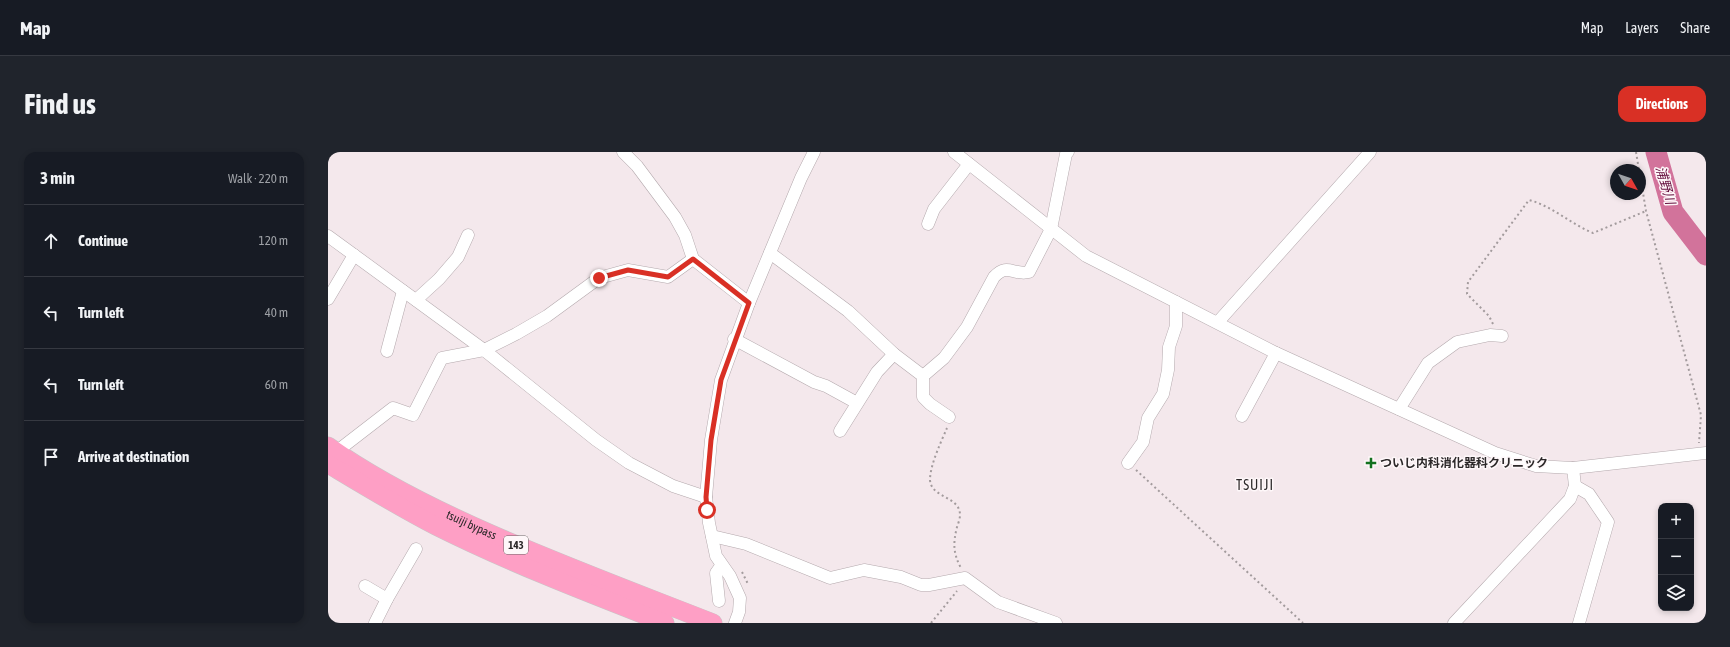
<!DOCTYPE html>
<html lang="en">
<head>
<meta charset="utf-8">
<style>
	body { margin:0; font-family:"Asap Condensed","Noto Sans JP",sans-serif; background:#20242c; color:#f1f3f6 }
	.controls { position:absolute; right:12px; bottom:12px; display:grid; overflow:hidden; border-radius:8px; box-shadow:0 2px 6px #0003 }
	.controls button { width:36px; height:36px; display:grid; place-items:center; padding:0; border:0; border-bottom:1px solid #363941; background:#171b24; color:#f1f3f6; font:20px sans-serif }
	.compass { position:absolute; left:1282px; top:12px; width:36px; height:36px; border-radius:50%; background:#171b24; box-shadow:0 2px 6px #0003; rotate:130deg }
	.stop { position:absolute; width:12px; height:12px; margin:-9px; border:3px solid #d93025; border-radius:50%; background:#fff }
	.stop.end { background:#d93025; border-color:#fff; box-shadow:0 1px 4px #0008 }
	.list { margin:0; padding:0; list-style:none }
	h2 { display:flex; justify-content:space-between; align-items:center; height:52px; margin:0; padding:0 16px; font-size:17px }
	h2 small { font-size:13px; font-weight:400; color:#9ea1a6 }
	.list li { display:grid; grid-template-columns:26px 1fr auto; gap:12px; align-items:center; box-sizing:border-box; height:72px; padding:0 16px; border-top:1px solid #363941 }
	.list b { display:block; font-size:15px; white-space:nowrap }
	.list em { font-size:13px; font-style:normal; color:#9ea1a6 }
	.icon { flex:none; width:22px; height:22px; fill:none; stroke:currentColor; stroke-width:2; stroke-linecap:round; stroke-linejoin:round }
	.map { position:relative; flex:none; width:1378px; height:471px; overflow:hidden; border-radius:12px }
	header { display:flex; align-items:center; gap:24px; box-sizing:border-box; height:56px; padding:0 20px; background:#171b24; border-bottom:1px solid #363941 }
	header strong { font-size:19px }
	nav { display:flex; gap:22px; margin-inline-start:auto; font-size:14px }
	.intro { display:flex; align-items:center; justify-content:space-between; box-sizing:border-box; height:96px; padding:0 24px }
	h1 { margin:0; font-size:28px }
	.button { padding:10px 18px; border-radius:12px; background:#d93025; color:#fff; font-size:14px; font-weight:700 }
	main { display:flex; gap:24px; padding:0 24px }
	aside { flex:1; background:#171b24; border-radius:12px; box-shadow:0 2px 6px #0003 }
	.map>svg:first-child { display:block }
</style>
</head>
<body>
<header>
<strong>Map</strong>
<nav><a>Map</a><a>Layers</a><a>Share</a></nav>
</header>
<div class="intro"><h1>Find us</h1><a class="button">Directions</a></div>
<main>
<aside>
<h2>3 min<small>Walk · 220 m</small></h2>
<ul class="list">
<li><svg class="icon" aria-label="ahead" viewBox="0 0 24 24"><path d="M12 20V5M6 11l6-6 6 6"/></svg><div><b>Continue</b></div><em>120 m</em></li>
<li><svg class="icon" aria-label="left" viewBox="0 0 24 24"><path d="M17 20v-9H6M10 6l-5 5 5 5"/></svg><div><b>Turn left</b></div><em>40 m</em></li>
<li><svg class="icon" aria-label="left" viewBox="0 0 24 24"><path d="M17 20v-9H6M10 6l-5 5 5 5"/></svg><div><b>Turn left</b></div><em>60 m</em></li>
<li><svg class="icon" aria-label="arrive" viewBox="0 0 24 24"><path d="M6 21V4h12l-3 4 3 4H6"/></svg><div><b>Arrive at destination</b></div></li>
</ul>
</aside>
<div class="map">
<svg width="1378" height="471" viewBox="0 0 1378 471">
	<rect width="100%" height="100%" fill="#f4e8ec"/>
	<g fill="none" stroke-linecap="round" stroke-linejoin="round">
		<polyline stroke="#d2739b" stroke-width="21" points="1328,0 1345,60 1378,103"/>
		<defs>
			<g id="minor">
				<polyline points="295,0 309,14 347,65 357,83 365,107 421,151"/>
				<polyline points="626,0 758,104 948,201 1167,301 1208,314 1245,316 1378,301"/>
				<polyline points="600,72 606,57 641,12"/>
				<polyline points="0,84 156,198 268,288 301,311 345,334 378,345"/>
				<polyline points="442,101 520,159 566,202 595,224 595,245 602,252 621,265"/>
				<polyline points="0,147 26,103"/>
				<polyline points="88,148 111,127 130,105 140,83"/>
				<polyline points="890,170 1042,0"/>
				<polyline points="406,187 486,230 498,234 529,251"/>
				<polyline points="59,199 75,139"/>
				<path d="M595 224 616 206 639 175 666 125C680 110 685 124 701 120L723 77 738 2 740 0"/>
				<polyline points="1071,257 1100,211 1129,190 1162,183 1174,184"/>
				<polyline points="914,264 948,201"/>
				<polyline points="512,279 549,220 566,202"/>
				<polyline points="8,300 65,256 85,263 114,206 156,198 188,182 219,164 271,126 300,118 340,125 365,107"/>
				<polyline points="800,311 815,290 820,266 835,242 840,218 841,195 848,174 848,150"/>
				<polyline points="1247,334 1261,342 1280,370 1251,471"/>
				<polyline points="384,384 418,392 502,426 536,418 573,425 593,433 601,433 637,426 670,450 728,471"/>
				<polyline points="37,434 59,447"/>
				<polyline points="391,449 388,421 393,414"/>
				<polyline points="47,471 59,447 88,397"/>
				<polyline points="407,471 411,460 412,446 402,424 388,404 381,371 378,345 383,288 393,228 421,151 473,26 486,0"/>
				<polyline points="1126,471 1242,347 1247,334 1245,316"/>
			</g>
			<g id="highway">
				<path id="s1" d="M0 294C51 330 106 357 163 382 236 414 311 442 385 471"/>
				<path d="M0 312C35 333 71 355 108 374 182 411 260 441 337 471"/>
			</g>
		</defs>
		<use href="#minor" stroke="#b4a9ad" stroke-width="13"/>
		<use href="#highway" stroke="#c8c7c7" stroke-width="19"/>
		<g stroke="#a39b9d" stroke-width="2" stroke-dasharray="2 3" stroke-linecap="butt">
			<polyline points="1308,0 1311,18"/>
			<polyline points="1312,23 1318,59 1373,263 1371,291"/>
			<path d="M1165 172 1161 164 1139 142 1140 130 1201 48C1224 54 1243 72 1265 81L1318 59"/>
			<path d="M619 276C613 290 602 313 602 328 603 346 632 344 632 363 632 367 630 372 629 375 625 391 625 401 633 416"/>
			<polyline points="808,318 975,471"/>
			<polyline points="414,420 420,432"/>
			<polyline points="603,471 629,439"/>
		</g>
		<use href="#minor" stroke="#fff" stroke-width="12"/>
		<use href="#highway" stroke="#fe9fc5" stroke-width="18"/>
	</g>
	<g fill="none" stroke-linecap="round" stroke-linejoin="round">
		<polyline stroke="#d93025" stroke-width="5" points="271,126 300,118 340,125 365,107 421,151 393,228 383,288 378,345 379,358"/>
	</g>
	<path fill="#13711f" stroke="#fef7f9" stroke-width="1.5" d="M1041 305h4v4h4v4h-4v4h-4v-4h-4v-4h4z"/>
	<g text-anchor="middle" stroke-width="3" stroke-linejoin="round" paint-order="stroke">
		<rect fill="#fef7f9" stroke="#6b6667" stroke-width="1" x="176" y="384" width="24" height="18" rx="3"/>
		<g font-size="11" font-weight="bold" fill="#2c2829">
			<text x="188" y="397">143</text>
		</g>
		<g font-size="12" font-weight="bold" fill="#2c2829" stroke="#fef7f9" text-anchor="start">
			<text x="1052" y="315">ついじ内科消化器科クリニック</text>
		</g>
		<g font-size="12" fill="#2c2829" stroke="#fef7f9">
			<text dy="4" stroke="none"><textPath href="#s1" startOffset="164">tsuiji bypass</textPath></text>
		</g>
		<g font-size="13" font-style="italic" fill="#620b3a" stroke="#fef7f9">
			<text transform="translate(1338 33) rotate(74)" y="5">浦野川</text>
		</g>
		<g font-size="14" letter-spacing="1" fill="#2c2829" stroke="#fef7f9">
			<text x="927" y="338">TSUIJI</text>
		</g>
	</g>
</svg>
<div class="controls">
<button>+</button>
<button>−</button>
<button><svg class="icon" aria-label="layers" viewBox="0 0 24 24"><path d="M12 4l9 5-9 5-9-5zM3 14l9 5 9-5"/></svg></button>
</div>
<svg class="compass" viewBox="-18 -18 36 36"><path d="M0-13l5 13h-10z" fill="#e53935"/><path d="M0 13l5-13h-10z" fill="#9ea1a6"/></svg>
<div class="stop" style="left:379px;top:358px"></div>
<div class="stop end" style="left:271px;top:126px"></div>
</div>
</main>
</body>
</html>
